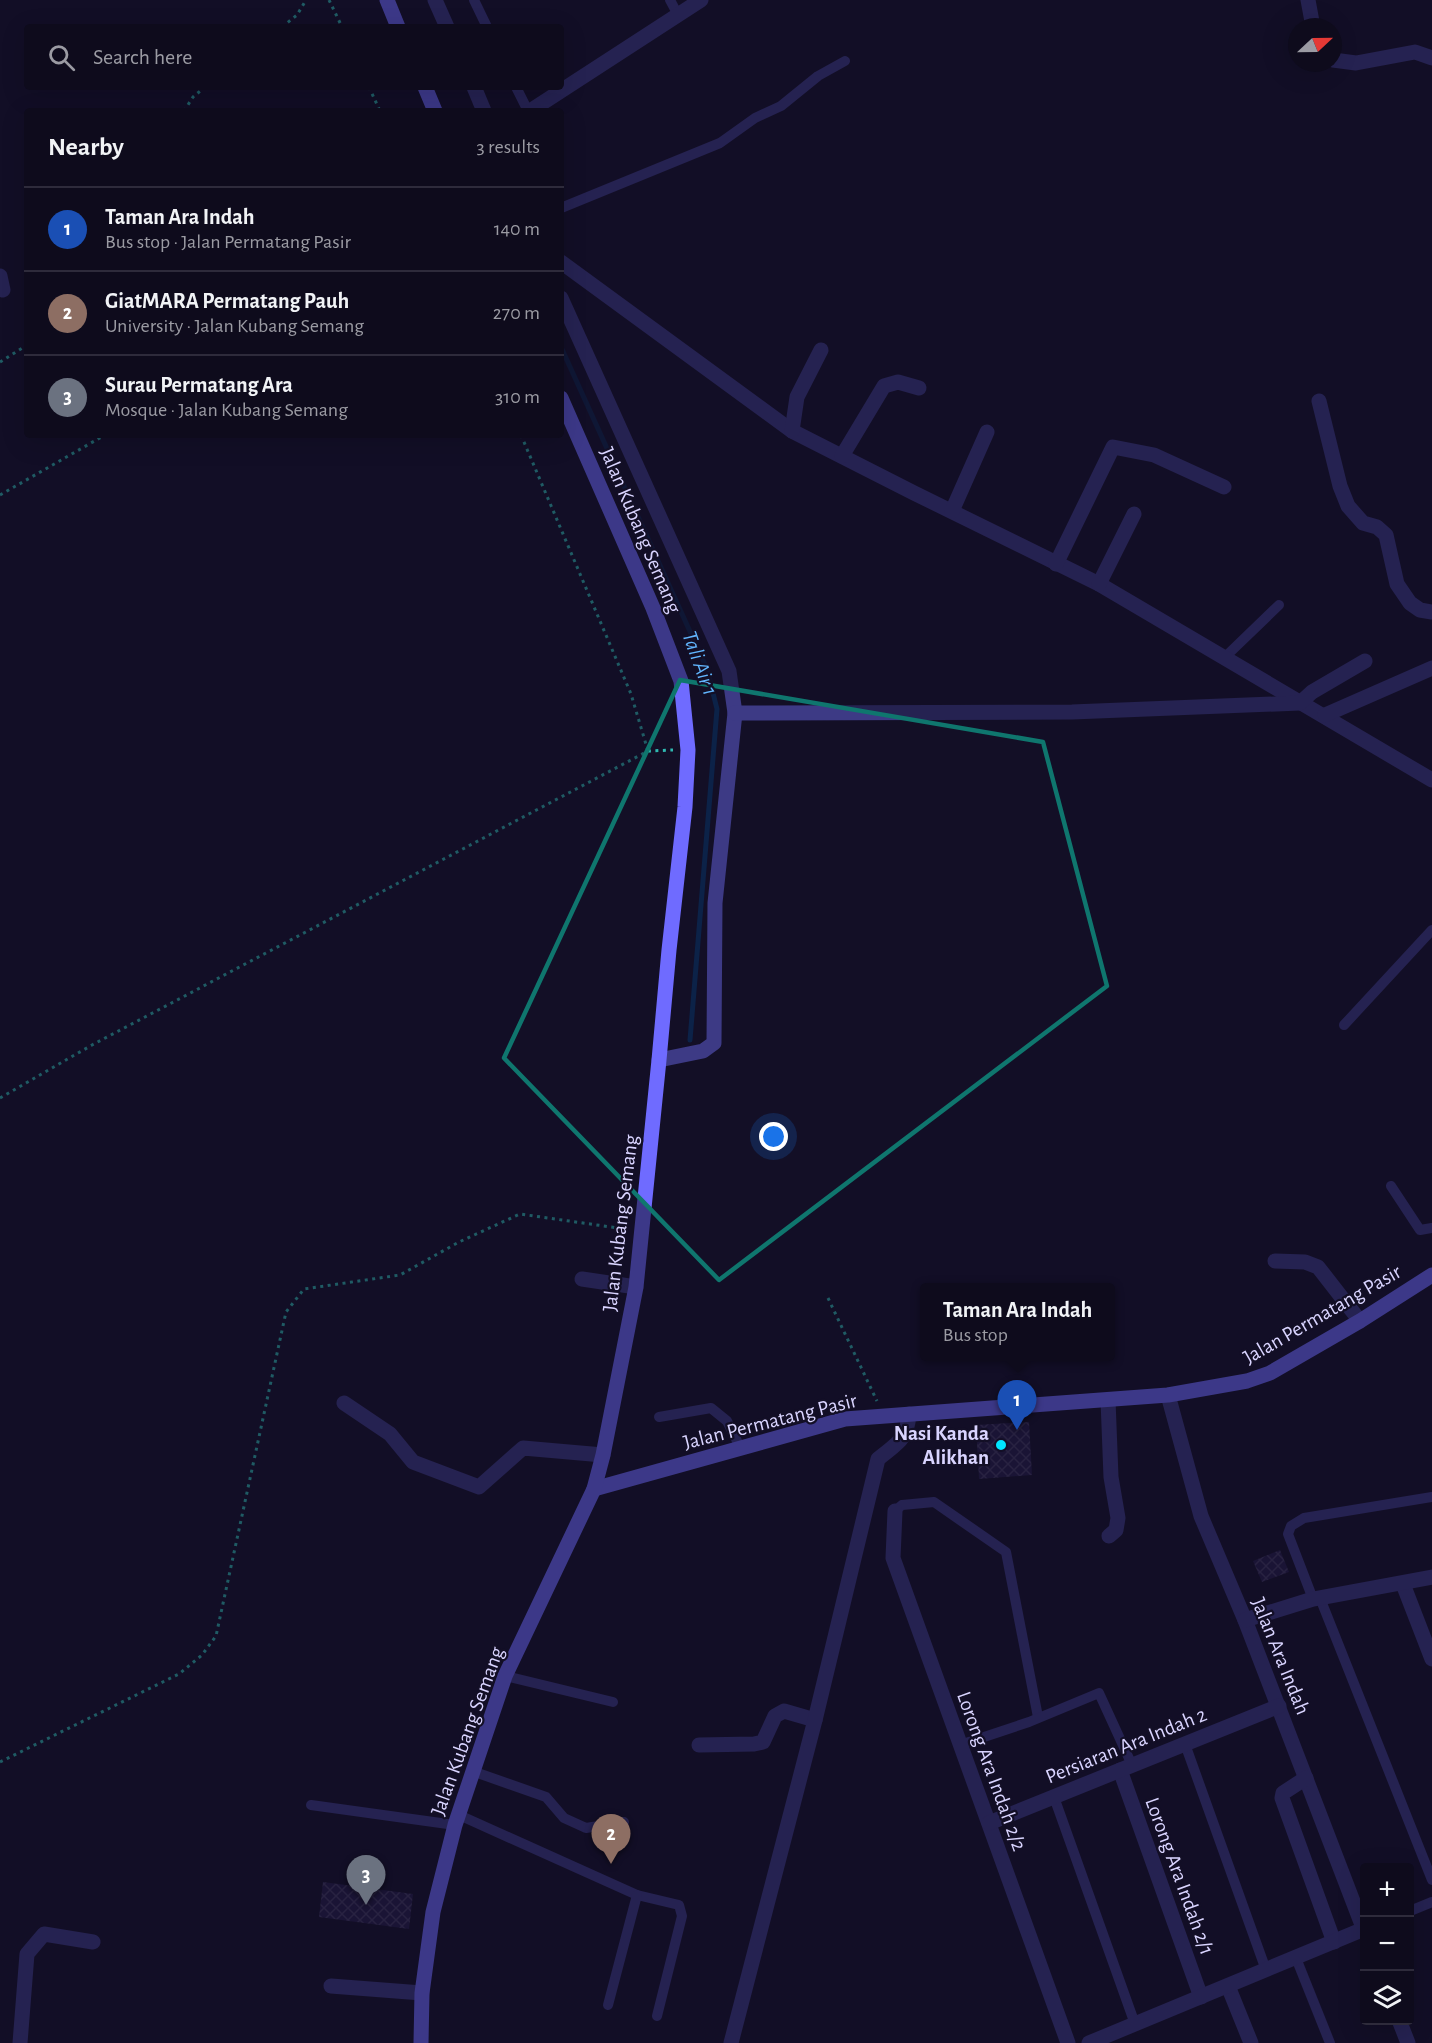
<!DOCTYPE html>
<html lang="en">
<head>
<meta charset="utf-8">
<style>
	body { margin:0; font-family:"Alegreya Sans",sans-serif; background:#171425; color:#f1f3f6 }
	.controls { position:absolute; right:18px; bottom:18px; display:grid; overflow:hidden; border-radius:6px; box-shadow:0 6px 24px #0002 }
	.controls button { width:54px; height:54px; display:grid; place-items:center; padding:0; border:0; border-bottom:2px solid #2e2b3b; background:#0e0b1c; color:#f1f3f6; font:30px sans-serif }
	.compass { position:absolute; left:1288px; top:18px; width:54px; height:54px; border-radius:50%; background:#0e0b1c; box-shadow:0 6px 24px #0002; rotate:68deg }
	.you { position:absolute; left:774px; top:1137px; width:21px; height:21px; margin:-15px; border:4px solid #fff; border-radius:50%; background:#1a73e8; box-shadow:0 0 0 9px #1a73e833 }
	.badge { display:grid; place-items:center; width:39px; height:39px; border-radius:50%; background:#00e5ff; color:#fff; font-size:20px; font-weight:700 }
	.pin { position:absolute; translate:-50% -50px; filter:drop-shadow(0 2px 3px #0008) }
	.pin::after { content:''; position:absolute; top:32px; width:21px; height:18px; background:inherit; clip-path:polygon(0 0,100% 0,50% 100%) }
	.popup { position:absolute; left:920px; top:1283px; width:195px; height:78px; box-sizing:border-box; display:grid; place-content:center; border-radius:6px; background:#0e0b1c; filter:drop-shadow(0 2px 4px #0005); font-size:20px; white-space:nowrap; color:#9b9ba3 }
	.popup b { font-size:22px; color:#f1f3f6 }
	.popup::after { content:''; position:absolute; left:50%; top:100%; margin-left:-12px; border:12px solid transparent; border-top-color:#0e0b1c }
	.list { margin:0; padding:0; list-style:none }
	h2 { display:flex; justify-content:space-between; align-items:center; height:78px; margin:0; padding:0 24px; font-size:26px }
	h2 small { font-size:20px; font-weight:400; color:#9b9ba3 }
	.list li { display:grid; grid-template-columns:39px 1fr auto; gap:18px; align-items:center; box-sizing:border-box; height:84px; padding:0 24px; border-top:2px solid #2e2b3b }
	.list b { display:block; font-size:22px; white-space:nowrap }
	.list p { margin:0; font-size:20px; white-space:nowrap; color:#9b9ba3 }
	.list em { font-size:20px; font-style:normal; color:#9b9ba3 }
	.icon { flex:none; width:33px; height:33px; fill:none; stroke:currentColor; stroke-width:2; stroke-linecap:round; stroke-linejoin:round }
	.map { position:relative; flex:none; width:1432px; height:2043px; overflow:hidden }
	.search { position:absolute; background:#0e0b1c; box-shadow:0 6px 24px #0002; left:24px; top:24px; width:540px; height:66px; display:flex; align-items:center; gap:15px; box-sizing:border-box; padding:0 21px; border-radius:6px; color:#9b9ba3; font-size:22px }
	.panel { position:absolute; background:#0e0b1c; box-shadow:0 6px 24px #0002; left:24px; top:108px; width:540px; height:330px; border-radius:6px }
	.map>svg:first-child { display:block }
</style>
</head>
<body>
<div class="map">
<svg width="1432" height="2043" viewBox="0 0 1432 2043">
	<defs>
		<pattern id="building-cross-hatch" width="8" height="8" patternUnits="userSpaceOnUse" patternTransform="scale(1.5)"><rect width="8" height="8" fill="#241b47"/><path d="M0 0l8 8M0 8l8-8" fill="none" stroke="#433b63"/></pattern>
	</defs>
	<rect width="100%" height="100%" fill="#130f26"/>
	<g fill="none" stroke-linecap="round" stroke-linejoin="round">
		<polyline stroke="#0c2248" stroke-width="5" points="561,347 707,669 717,709 690,1040"/>
	</g>
	<g fill="url(#building-cross-hatch)">
		<polygon points="1029,1422 1032,1475 979,1479 976,1425"/>
		<polygon points="1280,1550 1289,1572 1262,1582 1253,1561"/>
		<polygon points="323,1882 413,1894 409,1929 319,1917"/>
	</g>
	<g fill="none" stroke-linecap="round" stroke-linejoin="round">
		<g stroke="#2fb8b0" stroke-width="3" stroke-dasharray="3 4.5" stroke-linecap="butt">
			<polyline points="329,0 342,27"/>
			<polyline points="282,27 297,15 306,0"/>
			<polyline points="369,87 380,111"/>
			<polyline points="184,111 193,97 205,87"/>
			<polyline points="0,362 27,345"/>
			<polyline points="521,435 631,694 648,751"/>
			<polyline points="0,495 105,435"/>
			<polyline points="0,1098 92,1045 648,751 673,750"/>
			<polyline points="828,1298 877,1401"/>
			<polyline points="0,1762 179,1674 202,1655 216,1636 286,1312 304,1289 400,1275 459,1242 520,1214 625,1229"/>
		</g>
		<g stroke="#3d3a85" stroke-width="10">
			<polyline points="474,0 487,27"/>
			<polyline points="670,0 678,15"/>
			<polyline points="516,87 528,111"/>
			<polyline points="561,208 720,143 755,118 781,106 818,76 845,61"/>
			<polyline points="1224,658 1279,605"/>
			<polyline points="1344,1025 1432,930"/>
			<polyline points="1391,1186 1420,1230 1432,1228"/>
			<polyline points="659,1417 711,1408 727,1421 740,1447"/>
			<polyline points="895,1511 902,1505 934,1502 1006,1552 1038,1717"/>
			<polyline points="1320,1598 1432,1880"/>
			<polyline points="1313,1599 1288,1534 1291,1526 1304,1518 1432,1497"/>
			<polyline points="505,1676 613,1702"/>
			<polyline points="1185,1744 1266,1970"/>
			<polyline points="960,1745 1029,1722 1099,1693 1132,1765"/>
			<polyline points="472,1771 546,1797 564,1818 586,1828 624,1822"/>
			<polyline points="1054,1797 1135,2024"/>
			<polyline points="311,1805 455,1825"/>
			<polyline points="459,1815 637,1895 679,1905 682,1916 657,2016"/>
			<polyline points="1410,1911 1432,1902"/>
			<polyline points="1296,1958 1330,2043"/>
			<polyline points="608,2005 637,1895"/>
		</g>
		<g stroke="#3d3a85" stroke-width="15">
			<polyline points="435,0 447,27"/>
			<polyline points="1308,0 1313,27"/>
			<polyline points="1333,60 1356,63 1415,52 1432,58"/>
			<polyline points="474,87 484,111"/>
			<polyline points="530,111 701,0"/>
			<polyline points="561,262 792,431 914,493 1099,584 1432,780"/>
			<polyline points="0,276 3,290"/>
			<polyline points="561,298 729,671 735,713 715,903 714,1043 703,1051 659,1060"/>
			<polyline points="1319,401 1340,486 1348,506 1363,523 1377,527 1386,535 1397,584 1410,603 1420,610 1432,612"/>
			<polyline points="792,431 797,397 821,350"/>
			<polyline points="842,456 884,386 898,382 919,388"/>
			<polyline points="952,511 987,432"/>
			<polyline points="1056,564 1113,447 1154,455 1224,487"/>
			<polyline points="1099,584 1134,514"/>
			<polyline points="735,713 1072,712 1300,703 1312,692 1365,661"/>
			<polyline points="1325,715 1432,668"/>
			<polyline points="1275,1261 1305,1262 1318,1267 1360,1321"/>
			<polyline points="582,1279 636,1287"/>
			<polyline points="1168,1395 1201,1516 1245,1620 1364,1930"/>
			<polyline points="1108,1400 1111,1477 1118,1518 1116,1530 1109,1536"/>
			<polyline points="344,1403 390,1434 413,1462 479,1487 523,1448 603,1455"/>
			<polyline points="895,1511 893,1558 1068,2043"/>
			<polyline points="1403,1584 1432,1659"/>
			<polyline points="1245,1620 1313,1599 1432,1577"/>
			<polyline points="699,1745 754,1744 763,1742 775,1716 784,1711 815,1720"/>
			<polyline points="1120,1770 1201,1997"/>
			<polyline points="1306,1778 1283,1793 1282,1798 1334,1942"/>
			<polyline points="989,1823 1279,1706"/>
			<polyline points="331,1986 422,1993"/>
			<polyline points="1228,1986 1251,2043"/>
			<polyline points="1399,2020 1408,2043"/>
			<polyline points="20,2043 27,1954 44,1934 93,1942"/>
			<path d="M731 2043 815 1720 878 1459C897 1443 907 1441 909 1414"/>
			<polyline points="1089,2043 1364,1929"/>
		</g>
		<g stroke="#6f6bff" stroke-width="15">
			<polyline points="387,0 398,27"/>
			<polyline points="425,87 435,111"/>
			<polyline points="594,1489 845,1419 1168,1395 1247,1381 1270,1373 1360,1321 1432,1275"/>
			<polyline points="421,2043 422,1993 433,1912 455,1825 505,1676 594,1489 603,1455 636,1287 659,1060 669,950 685,807 688,750 681,681 653,608 561,398"/>
		</g>
	</g>
	<path d="M0 0H1432V2043H0ZM680 680 1043 742 1107 986 719 1280 504 1058Z" fill="#130f26" fill-opacity=".55" fill-rule="evenodd"/>
	<path fill="none" stroke="#0f766e" stroke-width="4.5" stroke-linejoin="round" d="M680 680 1043 742 1107 986 719 1280 504 1058Z"/>
	<circle fill="#00e5ff" stroke="#130f26" stroke-width="2" cx="1001" cy="1445" r="6"/>
	<g text-anchor="middle" stroke-width="4.5" stroke-linejoin="round" paint-order="stroke">
		<g font-size="21" fill="#d9d4ff" stroke="#130f26">
			<text transform="translate(641 530) rotate(67)" y="7">Jalan Kubang Semang</text>
			<text transform="translate(620 1223) rotate(-83)" y="7">Jalan Kubang Semang</text>
			<text transform="translate(1322 1314) rotate(-30)" y="7">Jalan Permatang Pasir</text>
			<text transform="translate(770 1421) rotate(-14)" y="7">Jalan Permatang Pasir</text>
			<text transform="translate(1281 1656) rotate(68)" y="7">Jalan Ara Indah</text>
			<text transform="translate(467 1731) rotate(-70)" y="7">Jalan Kubang Semang</text>
			<text transform="translate(1126 1745) rotate(-22)" y="7">Persiaran Ara Indah 2</text>
			<text transform="translate(992 1771) rotate(70)" y="7">Lorong Ara Indah 2/2</text>
			<text transform="translate(1180 1876) rotate(70)" y="7">Lorong Ara Indah 2/1</text>
		</g>
		<g font-size="21" font-weight="bold" fill="#d9d4ff" stroke="#130f26" text-anchor="end">
			<text x="989" y="1440">Nasi Kanda<tspan x="989" dy="24">Alikhan</tspan></text>
		</g>
		<g font-size="22" font-style="italic" fill="#62b6ff" stroke="#130f26">
			<text transform="translate(701 663) rotate(70)" y="8">Tali Air 1</text>
		</g>
	</g>
</svg>
<div class="controls">
<button>+</button>
<button>−</button>
<button><svg class="icon" aria-label="layers" viewBox="0 0 24 24"><path d="M12 4l9 5-9 5-9-5zM3 14l9 5 9-5"/></svg></button>
</div>
<svg class="compass" viewBox="-18 -18 36 36"><path d="M0-13l5 13h-10z" fill="#e53935"/><path d="M0 13l5-13h-10z" fill="#9b9ba3"/></svg>
<div class="you"></div>
<div class="pin badge" style="left:1017px;top:1430px;background:#1a4fb4">1</div>
<div class="popup"><b>Taman Ara Indah</b>Bus stop</div>
<div class="pin badge" style="left:611px;top:1864px;background:#8d6e63">2</div>
<div class="pin badge" style="left:366px;top:1905px;background:#6b7280">3</div>
<div class="search"><svg class="icon" aria-label="search" viewBox="0 0 24 24"><circle cx="10" cy="10" r="6"/><path d="M15 15l6 6"/></svg>Search here</div>
<section class="panel">
<h2>Nearby<small>3 results</small></h2>
<ul class="list">
<li><span class="badge" style="background:#1a4fb4">1</span><div><b>Taman Ara Indah</b><p>Bus stop · Jalan Permatang Pasir</p></div><em>140 m</em></li>
<li><span class="badge" style="background:#8d6e63">2</span><div><b>GiatMARA Permatang Pauh</b><p>University · Jalan Kubang Semang</p></div><em>270 m</em></li>
<li><span class="badge" style="background:#6b7280">3</span><div><b>Surau Permatang Ara</b><p>Mosque · Jalan Kubang Semang</p></div><em>310 m</em></li>
</ul>
</section>
</div>
</body>
</html>
